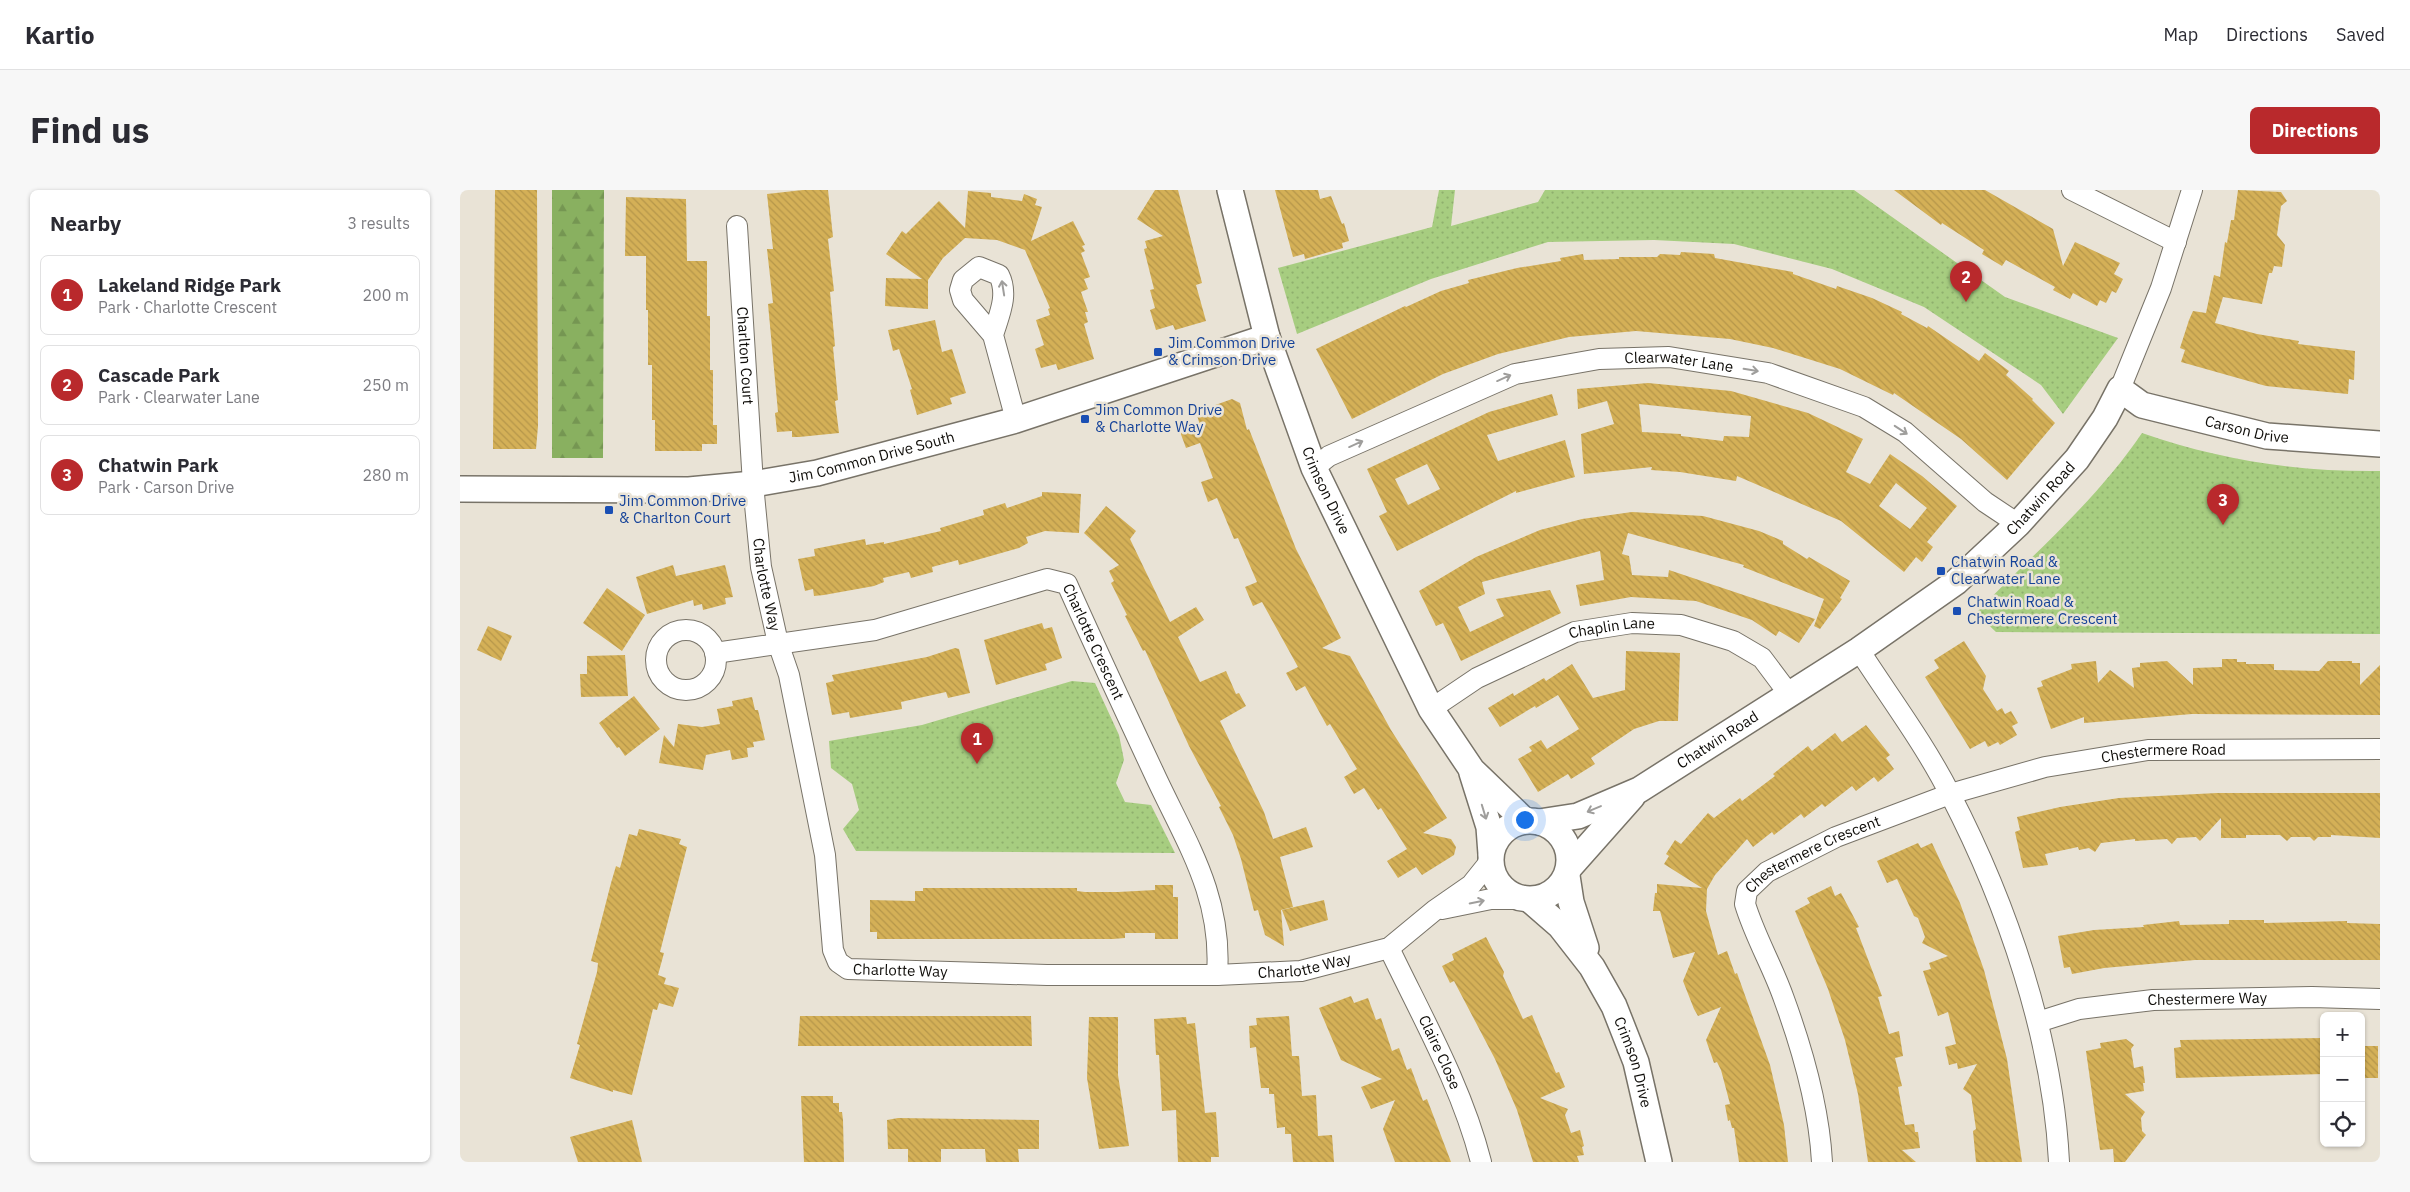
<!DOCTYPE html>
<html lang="en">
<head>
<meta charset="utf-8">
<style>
	body { margin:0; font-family:"IBM Plex Sans",sans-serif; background:#f7f7f7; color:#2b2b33 }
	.controls { position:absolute; right:15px; bottom:15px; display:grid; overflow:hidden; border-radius:8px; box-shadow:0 1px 4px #0004 }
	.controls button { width:45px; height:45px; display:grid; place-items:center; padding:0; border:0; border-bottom:1px solid #e1e1e2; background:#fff; color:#2b2b33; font:25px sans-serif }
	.you { position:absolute; left:1064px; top:629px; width:18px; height:18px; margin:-12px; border:4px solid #fff; border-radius:50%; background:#1a73e8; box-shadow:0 0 0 8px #1a73e833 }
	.badge { display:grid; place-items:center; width:32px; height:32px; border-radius:50%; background:#b9292c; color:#fff; font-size:16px; font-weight:700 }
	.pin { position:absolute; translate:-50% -41px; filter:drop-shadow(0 1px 2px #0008) }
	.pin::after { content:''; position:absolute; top:26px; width:18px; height:15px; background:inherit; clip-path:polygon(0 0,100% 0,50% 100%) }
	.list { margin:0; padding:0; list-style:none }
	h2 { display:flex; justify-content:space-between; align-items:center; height:65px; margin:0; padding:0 20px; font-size:21px }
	h2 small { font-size:16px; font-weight:400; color:#7c7c81 }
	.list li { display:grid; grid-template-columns:32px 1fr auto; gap:15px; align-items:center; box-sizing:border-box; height:80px; margin:0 10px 10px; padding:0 10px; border:1px solid #e1e1e2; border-radius:8px }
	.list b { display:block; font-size:19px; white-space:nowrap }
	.list p { margin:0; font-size:16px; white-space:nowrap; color:#7c7c81 }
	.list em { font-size:16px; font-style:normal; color:#7c7c81 }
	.icon { flex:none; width:28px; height:28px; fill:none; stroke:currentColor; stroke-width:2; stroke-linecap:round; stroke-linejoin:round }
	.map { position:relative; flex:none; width:1920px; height:972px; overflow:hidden; border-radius:8px }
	header { display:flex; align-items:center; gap:30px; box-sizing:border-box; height:70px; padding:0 25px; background:#fff; border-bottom:1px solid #e1e1e2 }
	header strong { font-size:24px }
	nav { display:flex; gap:28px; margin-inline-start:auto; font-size:18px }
	.intro { display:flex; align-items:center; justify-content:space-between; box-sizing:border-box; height:120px; padding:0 30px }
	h1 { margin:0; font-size:35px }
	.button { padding:12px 22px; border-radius:8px; background:#b9292c; color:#fff; font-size:18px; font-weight:700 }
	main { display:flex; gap:30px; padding:0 30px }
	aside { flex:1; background:#fff; border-radius:8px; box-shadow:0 1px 4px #0004 }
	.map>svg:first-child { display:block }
</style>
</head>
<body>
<header>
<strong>Kartio</strong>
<nav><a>Map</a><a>Directions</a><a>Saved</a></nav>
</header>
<div class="intro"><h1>Find us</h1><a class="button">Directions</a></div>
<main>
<aside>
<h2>Nearby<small>3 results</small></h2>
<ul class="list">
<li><span class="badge">1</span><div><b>Lakeland Ridge Park</b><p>Park · Charlotte Crescent</p></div><em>200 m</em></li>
<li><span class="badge">2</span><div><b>Cascade Park</b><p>Park · Clearwater Lane</p></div><em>250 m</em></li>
<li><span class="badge">3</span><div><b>Chatwin Park</b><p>Park · Carson Drive</p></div><em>280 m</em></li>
</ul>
</aside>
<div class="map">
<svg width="1920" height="972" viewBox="0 0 1920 972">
	<defs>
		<pattern id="grass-dots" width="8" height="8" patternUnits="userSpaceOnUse" patternTransform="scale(1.25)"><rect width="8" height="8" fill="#a7cd80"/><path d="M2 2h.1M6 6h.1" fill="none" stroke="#8faf6d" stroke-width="1.8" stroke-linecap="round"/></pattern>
		<pattern id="forest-firs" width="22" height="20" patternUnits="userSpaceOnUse" patternTransform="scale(1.25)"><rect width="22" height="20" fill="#89b060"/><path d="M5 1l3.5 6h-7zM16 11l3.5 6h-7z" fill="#759652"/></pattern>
		<pattern id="building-back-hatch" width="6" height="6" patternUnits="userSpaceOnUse" patternTransform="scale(1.25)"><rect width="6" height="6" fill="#d4b057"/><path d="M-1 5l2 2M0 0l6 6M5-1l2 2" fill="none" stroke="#b5964a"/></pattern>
	</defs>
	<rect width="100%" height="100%" fill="#e9e3d6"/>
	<g fill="url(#grass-dots)">
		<polygon points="979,0 995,0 991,36 1078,12 1085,0 1394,0 1545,107 1658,148 1603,224 1581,195 1464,117 1372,79 1274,54 1194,50 1088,52 971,89 837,144 818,78 972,37"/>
		<path d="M1682 243C1759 270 1838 282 1920 281V444L1536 442 1516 423C1573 364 1636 311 1682 243Z"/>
		<polygon points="612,491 635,493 659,545 664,570 656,593 665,612 691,615 715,663 396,661 383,639 399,620 392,594 371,578 369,551 462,535"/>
	</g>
	<polygon fill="url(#forest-firs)" points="92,0 144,0 143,268 92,268"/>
	<g fill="url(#building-back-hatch)" fill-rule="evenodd">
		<polygon points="35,0 77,0 78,236 76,259 33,259"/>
		<polygon points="343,0 368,0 373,47 368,49 374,101 370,102 375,156 373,157 378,210 375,211 379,243 339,247 332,247 332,241 317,242 315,223 318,222 308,114 313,113 307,59 313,59 307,4"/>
		<polygon points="695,0 718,0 742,93 736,95 746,131 715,140 713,135 696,140 690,120 695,118 690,100 694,99 684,59 687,58 685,51 703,46 677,29"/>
		<polygon points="815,0 858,0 860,9 871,6 882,34 884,33 889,51 882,53 883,58 845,69 844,64 833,67"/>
		<polygon points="1434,0 1525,0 1593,39 1603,76 1615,52 1660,73 1654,84 1663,89 1656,103 1652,101 1646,113 1640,110 1637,116 1613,103 1610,109 1593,100 1595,97 1546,70 1542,76 1522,64 1524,60 1482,33 1481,35"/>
		<polygon points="1778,0 1821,2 1827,11 1821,16 1817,45 1825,55 1822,77 1814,76 1812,83 1809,83 1802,114 1763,107 1755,133 1797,144 1839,151 1838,154 1895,161 1894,190 1889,189 1888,204 1806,196 1721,172 1725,160 1720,158 1729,130 1733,121 1746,123 1754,85 1760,87 1765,52 1767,53 1771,30 1774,30"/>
		<polygon points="508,1 531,3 531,7 562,11 564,4 577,9 575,15 582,17 571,51 613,31 625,55 622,56 625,61 621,63 630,87 624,89 628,99 621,102 628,122 625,122 628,132 624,134 634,169 598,180 596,174 581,178 575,159 584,155 576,130 590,125 588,119 590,118 565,60 537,50 505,48 483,68 468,90 468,119 425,116 426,88 462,89 426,64 442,41 446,44 479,11 505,38"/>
		<polygon points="166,7 226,9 227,71 247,71 247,126 250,126 250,180 253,180 253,235 257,235 257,254 242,254 242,261 195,261 195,230 192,230 192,175 188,175 188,120 186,120 186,66 165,66"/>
		<polygon points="1221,62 1254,64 1255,68 1333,82 1333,84 1376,99 1377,96 1412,108 1442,122 1441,124 1467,138 1468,136 1519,171 1525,163 1549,181 1546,185 1573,209 1572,210 1595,233 1547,290 1501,249 1434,203 1433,205 1380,179 1313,158 1270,149 1176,141 1109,147 1038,164 983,184 892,229 856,159 945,116 946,117 981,101 1009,93 1008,90 1057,78 1101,71 1100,68 1123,64 1124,70 1159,69 1159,67 1197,67 1200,64 1220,65"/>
		<polygon points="475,130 482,162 492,159 506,203 490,208 492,214 457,225 450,200 452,199 439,159 433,161 428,140"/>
		<path d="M1188 193 1271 201 1348 223 1403 249 1386 282 1410 294 1430 264 1462 286 1497 316 1467 352 1473 357 1462 372 1456 367 1444 382 1381 331 1277 286 1276 291 1220 282 1191 280 1192 277 1124 284 1121 244 1154 234 1147 211 1118 219 1117 199ZM1179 214 1291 226 1289 247 1264 246 1263 251 1221 246V244L1182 242ZM1436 293 1467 318 1450 339 1419 316Z"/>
		<path d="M1092 204 1098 225 1027 245 1038 271 1105 250 1115 287 1056 303V301L937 361 919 326 927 322 907 279 1029 222ZM967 274 980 299 948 315 935 289Z"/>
		<polygon points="772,209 780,213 787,240 789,239 836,359 881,448 862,458 890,466 931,540 987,628 963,643 991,649 996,657 994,665 962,685 956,677 938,688 927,671 947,659 921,618 918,620 904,598 894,604 884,587 897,579 870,534 867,536 845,496 836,501 826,483 838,477 802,412 793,416 785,397 797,392 778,348 774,349 757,308 748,312 741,292 753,288 740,253 726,258 719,239 739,232 736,222"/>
		<polygon points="582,302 621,304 619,343 585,341 566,347 568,353 559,358 499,375 498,370 472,377 473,382 451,388 449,382 423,388 424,392 414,396 364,405 354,406 353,399 345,401 338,369 355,366 354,359 405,349 406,355 424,352 424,354 481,341 480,338 524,325 523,320 545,313 547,318 582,306"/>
		<polygon points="646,316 676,341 670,349 710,432 736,417 744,430 718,447 740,492 766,481 776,504 779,503 786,516 760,531 804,622 813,649 846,637 853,657 820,667 833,717 821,720 824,756 805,745 798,720 794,721 781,669 773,645 759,617 761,616 729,556 685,460 683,461 665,426 667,425 651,393 654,391 649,381 659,375 624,343"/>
		<polygon points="1172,322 1243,326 1299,341 1323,351 1323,354 1347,369 1349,367 1390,391 1380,408 1382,409 1360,439 1354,436 1364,409 1283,377 1284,375 1168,343 1162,364 1169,366 1172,385 1208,387 1209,380 1355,429 1339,453 1319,441 1316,446 1292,430 1236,411 1171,407 1120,416 1116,395 1144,390 1140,361 1022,392 1025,404 998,417 1010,442 1044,426 1036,409 1090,400 1101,423 1001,471 983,433 976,436 959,401 1016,367 1080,340 1122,329"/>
		<polygon points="213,375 216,386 265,375 273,407 265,408 266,414 243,420 242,414 234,416 233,410 187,424 176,387"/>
		<polygon points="147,398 185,425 162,461 123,433"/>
		<polygon points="582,433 584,439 592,437 602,468 585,474 587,480 536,495 524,450"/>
		<polygon points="28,436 52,446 41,471 17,460"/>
		<polygon points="1504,451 1526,486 1523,499 1537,521 1542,518 1545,524 1551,521 1558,533 1552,536 1557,545 1540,555 1538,552 1528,557 1525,551 1510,559 1465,487 1479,478 1474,470"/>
		<polygon points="495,458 499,459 510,503 488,508 486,502 441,512 442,519 390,528 389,522 372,525 366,493 374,491 372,485 467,467"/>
		<polygon points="1166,461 1220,463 1218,531 1199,531 1174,539 1131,568 1135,574 1111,589 1108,584 1078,602 1058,569 1072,561 1069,557 1081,550 1087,559 1119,539 1098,505 1076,518 1075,516 1040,537 1028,518 1053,503 1054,506 1084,488 1086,491 1112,474 1133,508 1165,500"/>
		<polygon points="165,465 168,506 121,507 120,484 127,484 127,466"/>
		<polygon points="1762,469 1777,469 1777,472 1786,472 1786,474 1814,474 1814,480 1859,481 1868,471 1892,471 1892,473 1900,473 1900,495 1920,475 1920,525 1732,524 1624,533 1624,527 1591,539 1577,498 1583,496 1581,491 1612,479 1611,474 1636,471 1638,493 1650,480 1674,498 1672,478 1680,477 1680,473 1707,471 1733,495 1733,478 1762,477"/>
		<polygon points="174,506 200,539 165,566 159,557 157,558 139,533"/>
		<polygon points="292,507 295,520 298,520 305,550 293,552 294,557 287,558 288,567 272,570 270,560 246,565 243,580 199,573 204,545 214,557 218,534 242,537 260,534 257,519 273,516 272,511"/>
		<polygon points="1406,535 1430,565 1426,568 1434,579 1418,592 1414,587 1396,601 1392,596 1365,617 1362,614 1344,628 1341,624 1314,645 1312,642 1293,657 1287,649 1255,685 1247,699 1246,721 1258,765 1267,761 1275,784 1277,783 1310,875 1324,935 1328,972 1279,972 1274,938 1272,938 1270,930 1268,931 1265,915 1270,914 1261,880 1257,872 1254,873 1246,850 1261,817 1238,826 1234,819 1223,791 1235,762 1213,768 1200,721 1193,721 1195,703 1197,703 1197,694 1242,698 1204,674 1209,666 1206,664 1215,650 1221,654 1248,623 1254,628 1280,608 1282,611 1315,586 1313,584 1348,556 1352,561 1375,543 1382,552"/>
		<polygon points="1757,603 1920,603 1920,648 1871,645 1871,647 1858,647 1854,651 1850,647 1831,647 1827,651 1820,645 1786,645 1786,648 1761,648 1761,628 1740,651 1736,647 1717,648 1712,654 1707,649 1675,651 1675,649 1641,653 1635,662 1629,658 1619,660 1618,657 1585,664 1588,675 1563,678 1555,642 1560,640 1557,627 1600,617 1659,608"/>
		<polygon points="179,639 221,649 219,654 227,657 200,762 204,763 198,785 206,788 204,794 219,798 213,817 199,813 197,820 193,819 172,905 153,900 153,902 110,888 120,855 117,854 137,782 138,773 131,771 151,693 156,676 160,678 169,644 177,646"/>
		<polygon points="1458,653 1461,658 1472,653 1500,713 1524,780 1547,869 1562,972 1516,972 1513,941 1516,939 1511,905 1503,899 1517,874 1498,879 1497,873 1489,875 1485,857 1496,854 1488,822 1478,826 1463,781 1471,779 1469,773 1488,766 1462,753 1465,747 1458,728 1454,726 1437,689 1427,693 1417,671"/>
		<polygon points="695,695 713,695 713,707 718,707 718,749 695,749 695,743 665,743 665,748 653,749 417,749 417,742 410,742 410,710 455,711 455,701 463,701 463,698 617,698 617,701 625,702 658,702 695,700"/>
		<polygon points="1371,696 1375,706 1381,703 1399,737 1396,738 1422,806 1418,807 1429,844 1439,841 1443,866 1435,868 1442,896 1438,897 1445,935 1454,934 1455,942 1458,942 1460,958 1442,960 1456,972 1408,972 1398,904 1385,850 1368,799 1335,721 1350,713 1347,708"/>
		<polygon points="864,710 868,730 830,741 822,720"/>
		<polygon points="1769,730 1804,730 1804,733 1887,731 1887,733 1920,734 1920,770 1735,770 1644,778 1612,784 1610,777 1604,778 1598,746 1634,740 1684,737 1683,735 1719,731 1720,735 1769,734"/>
		<polygon points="1026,747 1044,782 1043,786 1063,829 1072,825 1096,883 1099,882 1105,897 1080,908 1108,919 1105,925 1111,943 1120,940 1124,956 1122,957 1124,965 1117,966 1119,972 1073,972 1057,920 1035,869 994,791 990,793 982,776 994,770 992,764"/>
		<polygon points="891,806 894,813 908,808 916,830 921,828 932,861 939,858 947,880 951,878 963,911 967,909 991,972 935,972 923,939 935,910 911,919 901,897 922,889 881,870 859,818"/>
		<polygon points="340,826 571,826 572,856 338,856"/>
		<polygon points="829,826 832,866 839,866 842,906 856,905 858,946 872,945 874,972 833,972 831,944 825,944 825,937 817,938 814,904 809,904 809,898 801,898 796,857 790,858 789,836 797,835 796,828"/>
		<polygon points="629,827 658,827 658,885 669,956 639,959 627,888"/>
		<polygon points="726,827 727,834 735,833 745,923 756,922 759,967 751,967 751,972 718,972 716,920 702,921 699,865 696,865 694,829"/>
		<polygon points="1864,848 1864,884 1716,888 1714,858 1721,857 1720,850"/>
		<polygon points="1666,849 1674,855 1671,859 1674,878 1683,876 1685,893 1683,893 1684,901 1665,904 1685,922 1681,928 1682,941 1686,945 1665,972 1654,972 1653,959 1640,960 1626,861 1641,858 1640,853"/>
		<rect x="1901" y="856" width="17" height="32"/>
		<polygon points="341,906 373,906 373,913 379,913 379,922 382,922 383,930 384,972 344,972"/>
		<polygon points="438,928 579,930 579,959 558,959 559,972 526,972 525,959 481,959 481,972 448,972 448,959 428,959 427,930"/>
		<polygon points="172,930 182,972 118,972 110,947"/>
	</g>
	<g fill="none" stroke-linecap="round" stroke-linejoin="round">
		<defs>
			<g id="minor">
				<polyline points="1612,0 1716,52"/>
				<path id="s1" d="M277 36 293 294 301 377 318 453 329 485 365 665 373 760 378 772 388 779 587 785H757L841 781 929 758 975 720 1011 695 1031 670"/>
				<path d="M533 145C539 125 549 105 539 85L519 77 503 90 500 100 503 110 533 145 556 230"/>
				<polyline points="1660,199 1701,98 1732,0"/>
				<path id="s2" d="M854 278 869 266 1055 184 1139 169 1209 167 1308 183 1404 217 1445 242 1525 312 1558 334"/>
				<circle cx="226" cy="470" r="30"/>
				<path d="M1399 460C1430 508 1464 553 1490 604 1547 714 1593 848 1599 972"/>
				<path id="s3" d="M255 463 415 440 587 389 607 394C635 457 664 519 693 581 725 651 763 705 757 785"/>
				<path id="s4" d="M971 519 1017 488 1115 442 1172 433 1221 435 1273 451 1302 468 1329 504"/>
				<polyline points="982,719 1031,709 1060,709"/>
				<path id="s5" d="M929 758C962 827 1002 897 1021 972"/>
				<path id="s6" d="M1578 832 1619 819 1693 810 1852 807 1920 809"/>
				<path id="s7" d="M1362 972C1359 917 1343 861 1324 809 1313 777 1295 747 1285 714L1287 701 1307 682 1376 647 1490 604 1585 577 1688 560 1920 559"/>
			</g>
			<g id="tertiary">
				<path id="s8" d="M770 0 807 147 854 278 971 519 1012 580 1065 631"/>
				<path id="s9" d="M0 299 229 300 293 294 357 283 556 230 807 147"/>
				<polyline points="1012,583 1029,637 1031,664"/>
				<circle cx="1070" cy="670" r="39"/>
				<path id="s10" d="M1079 632 1118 626 1179 600 1399 460 1496 392 1558 334 1617 269 1645 228 1660 199 1682 215 1807 246 1920 254"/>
				<polyline points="1109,678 1172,607"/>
				<polyline points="1107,686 1111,712 1126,758"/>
				<path id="s11" d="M1070 710 1100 736 1132 777 1154 816 1176 872 1199 972"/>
			</g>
		</defs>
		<use href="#minor" stroke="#787368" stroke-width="22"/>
		<use href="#tertiary" stroke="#787368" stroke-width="28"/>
		<use href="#minor" stroke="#fff" stroke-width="20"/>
		<use href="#tertiary" stroke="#fff" stroke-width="25"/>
	</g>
	<defs><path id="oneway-shaft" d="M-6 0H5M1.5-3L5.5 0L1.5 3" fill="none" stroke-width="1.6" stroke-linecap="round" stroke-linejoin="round" transform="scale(1.25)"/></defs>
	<g stroke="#9f9e9c">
		<use href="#oneway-shaft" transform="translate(543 98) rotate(-99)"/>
		<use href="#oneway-shaft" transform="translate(1291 180) rotate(9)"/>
		<use href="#oneway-shaft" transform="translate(1044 188) rotate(-24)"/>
		<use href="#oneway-shaft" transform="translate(1441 240) rotate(33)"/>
		<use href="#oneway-shaft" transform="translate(896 254) rotate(-24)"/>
		<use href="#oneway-shaft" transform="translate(1134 619) rotate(157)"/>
		<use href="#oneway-shaft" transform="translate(1024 622) rotate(73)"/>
		<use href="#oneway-shaft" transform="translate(1017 712) rotate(-11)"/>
	</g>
	<g fill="#1a4fb4" stroke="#e9e3d6" stroke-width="2">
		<rect x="693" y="157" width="10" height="10" rx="2.5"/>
		<rect x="620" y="224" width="10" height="10" rx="2.5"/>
		<rect x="144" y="315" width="10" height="10" rx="2.5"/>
		<rect x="1476" y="376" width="10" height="10" rx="2.5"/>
		<rect x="1492" y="416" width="10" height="10" rx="2.5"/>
	</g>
	<g text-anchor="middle" stroke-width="5" stroke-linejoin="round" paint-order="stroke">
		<g font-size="15" fill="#164399" stroke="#e9e3d6" text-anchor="start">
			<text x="708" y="158">Jim Common Drive<tspan x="708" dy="17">&amp; Crimson Drive</tspan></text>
			<text x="635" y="225">Jim Common Drive<tspan x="635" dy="17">&amp; Charlotte Way</tspan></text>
			<text x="159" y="316">Jim Common Drive<tspan x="159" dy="17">&amp; Charlton Court</tspan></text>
			<text x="1491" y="377">Chatwin Road &amp;<tspan x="1491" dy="17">Clearwater Lane</tspan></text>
			<text x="1507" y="417">Chatwin Road &amp;<tspan x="1507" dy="17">Chestermere Crescent</tspan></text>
		</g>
		<g font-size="15" fill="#0e0c08" stroke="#e9e3d6">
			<text dy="5" stroke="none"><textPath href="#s1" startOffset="130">Charlton Court</textPath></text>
			<text dy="5" stroke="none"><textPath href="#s2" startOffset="388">Clearwater Lane</textPath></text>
			<text dy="5" stroke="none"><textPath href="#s10" startOffset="875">Carson Drive</textPath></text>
			<text dy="5" stroke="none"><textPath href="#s9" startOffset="415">Jim Common Drive South</textPath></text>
			<text dy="5" stroke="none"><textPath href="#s8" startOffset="316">Crimson Drive</textPath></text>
			<text dy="5" stroke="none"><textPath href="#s10" startOffset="604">Chatwin Road</textPath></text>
			<text dy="5" stroke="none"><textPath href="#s1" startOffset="360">Charlotte Way</textPath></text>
			<text dy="5" stroke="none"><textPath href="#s4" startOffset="201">Chaplin Lane</textPath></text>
			<text dy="5" stroke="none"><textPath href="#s3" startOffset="425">Charlotte Crescent</textPath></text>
			<text dy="5" stroke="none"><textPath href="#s10" startOffset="199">Chatwin Road</textPath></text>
			<text dy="5" stroke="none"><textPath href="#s7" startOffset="729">Chestermere Road</textPath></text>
			<text dy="5" stroke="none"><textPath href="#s7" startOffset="360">Chestermere Crescent</textPath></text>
			<text dy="5" stroke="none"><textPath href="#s1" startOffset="1215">Charlotte Way</textPath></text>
			<text dy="5" stroke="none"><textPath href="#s1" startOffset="810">Charlotte Way</textPath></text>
			<text dy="5" stroke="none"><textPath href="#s6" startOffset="172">Chestermere Way</textPath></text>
			<text dy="5" stroke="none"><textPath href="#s5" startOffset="116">Claire Close</textPath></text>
			<text dy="5" stroke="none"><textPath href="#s11" startOffset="196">Crimson Drive</textPath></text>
		</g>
	</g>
</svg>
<div class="controls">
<button>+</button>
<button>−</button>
<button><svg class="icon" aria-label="locate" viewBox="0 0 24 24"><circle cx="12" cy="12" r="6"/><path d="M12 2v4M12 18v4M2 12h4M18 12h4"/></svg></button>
</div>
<div class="you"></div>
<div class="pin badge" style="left:517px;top:574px">1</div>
<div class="pin badge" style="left:1506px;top:112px">2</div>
<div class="pin badge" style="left:1763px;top:335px">3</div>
</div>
</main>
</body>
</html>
